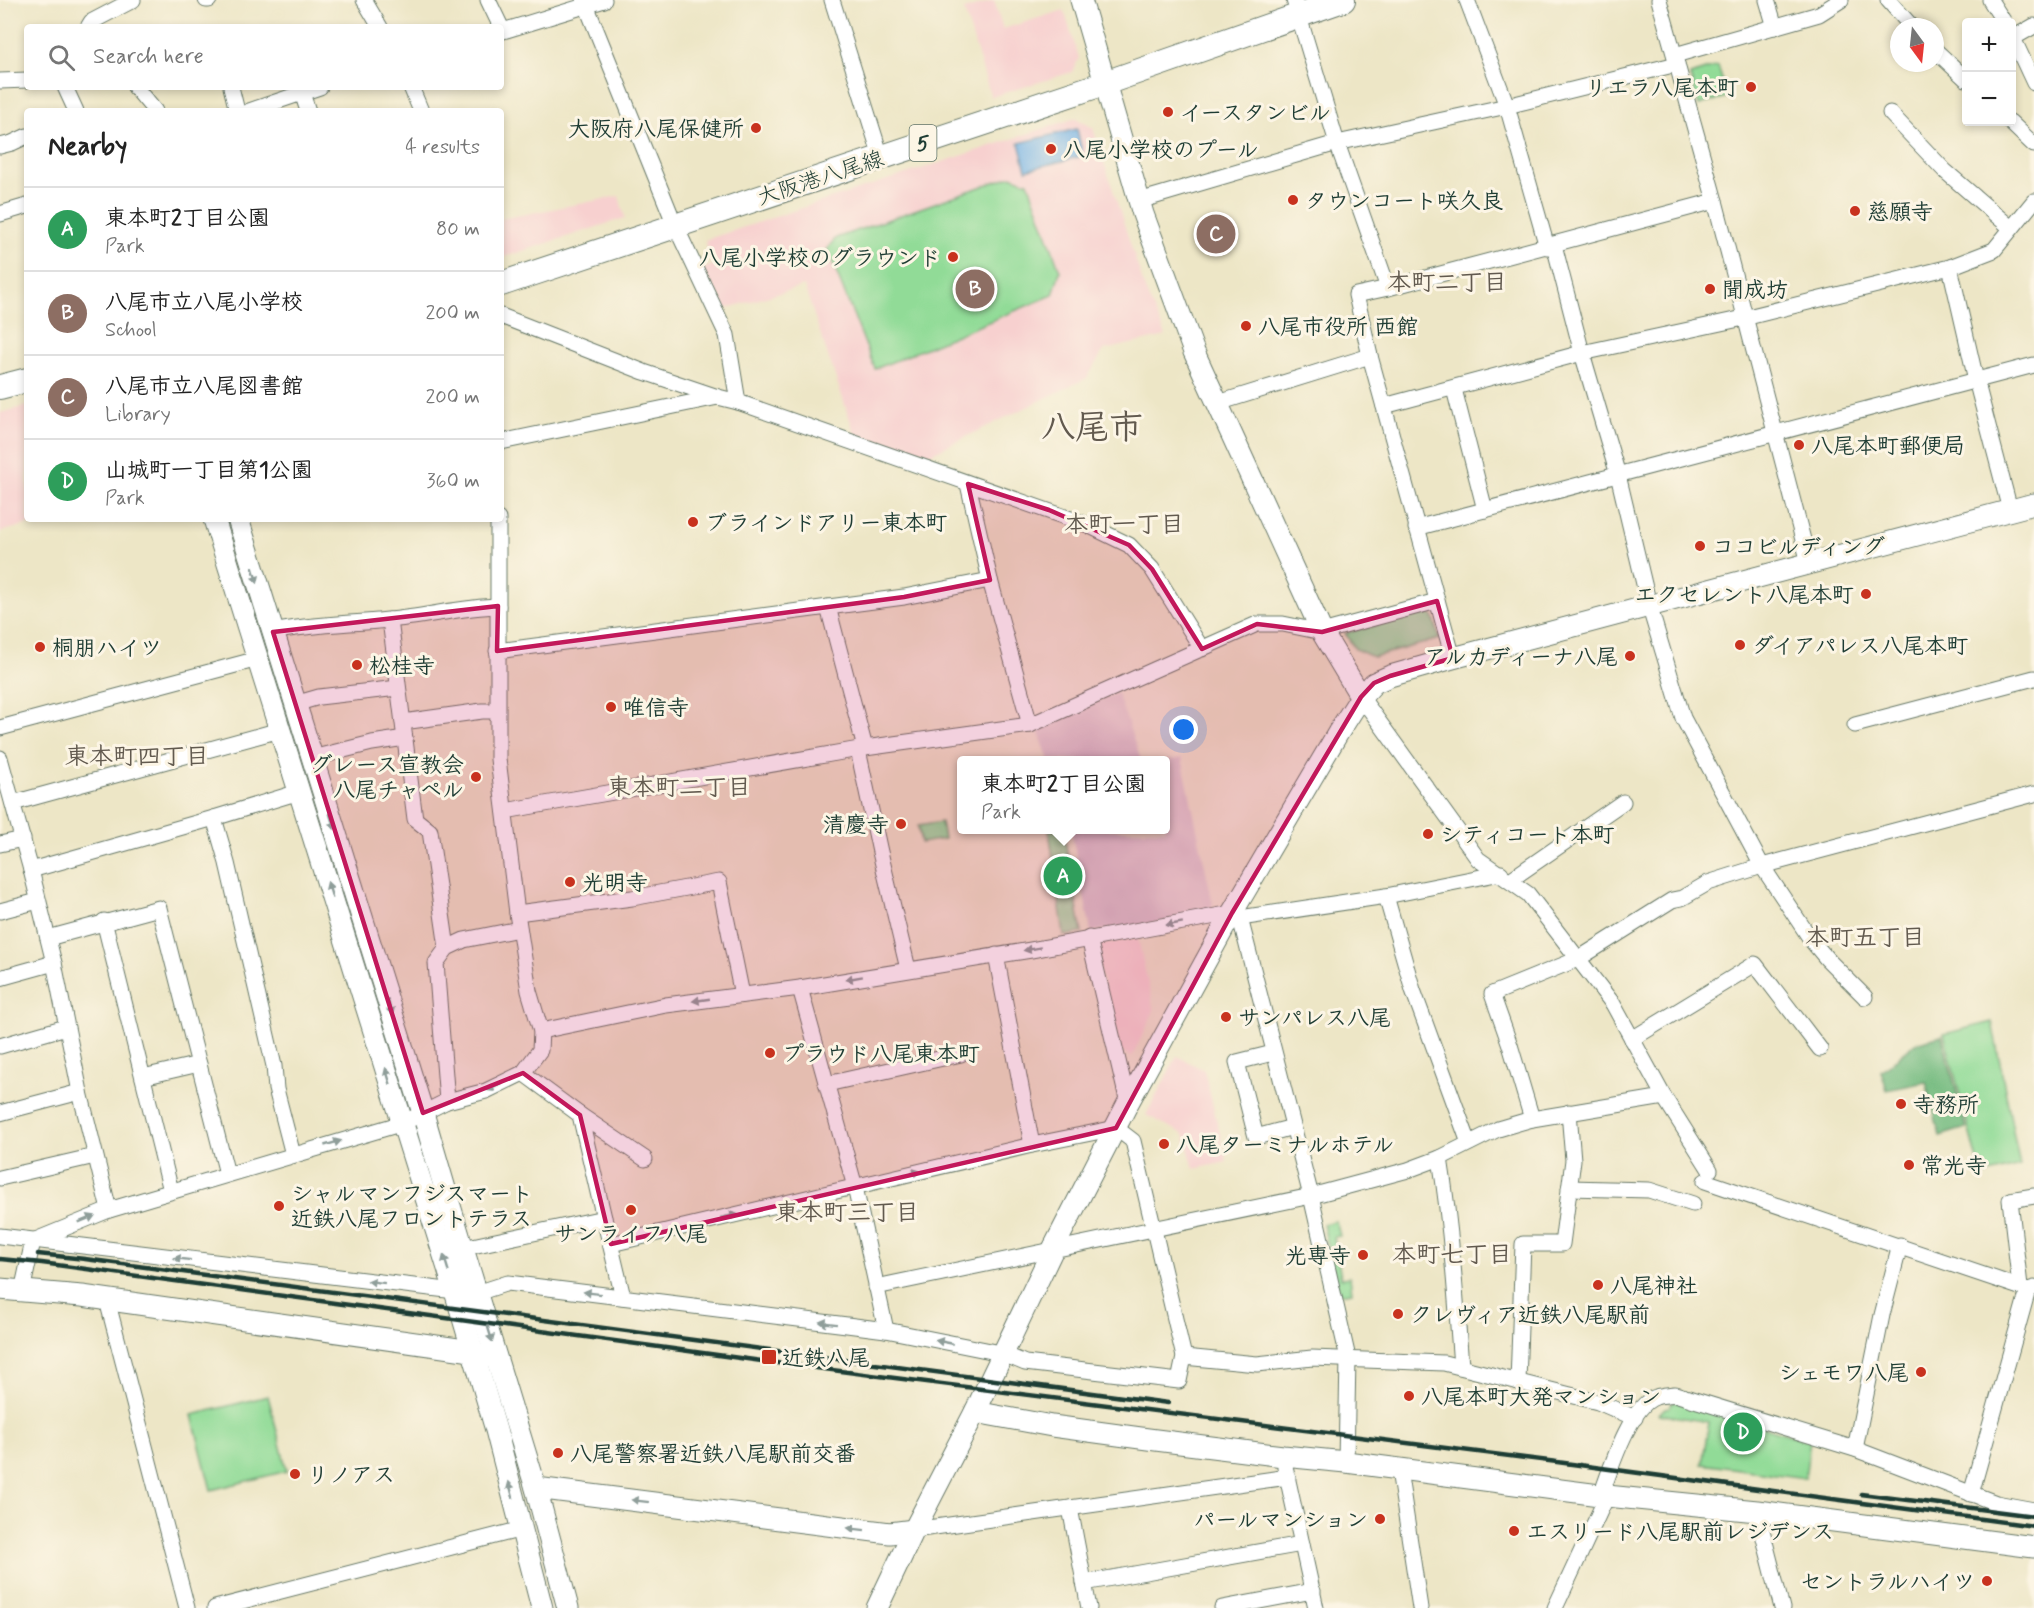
<!DOCTYPE html>
<html lang="en">
<head>
<meta charset="utf-8">
<style>
	body { margin:0; font-family:Mynerve,"Klee One",sans-serif; background:#f6f6f6; color:#222 }
	.controls { position:absolute; right:18px; top:18px; display:grid; overflow:hidden; border-radius:6px; box-shadow:0 3px 9px #0003 }
	.controls button { width:54px; height:54px; display:grid; place-items:center; padding:0; border:0; border-bottom:2px solid #e0e0e0; background:#fff; color:#222; font:30px sans-serif }
	.compass { position:absolute; left:1890px; top:18px; width:54px; height:54px; border-radius:50%; background:#fff; box-shadow:0 3px 9px #0003; rotate:165deg }
	.you { position:absolute; left:1184px; top:730px; width:21px; height:21px; margin:-15px; border:4px solid #fff; border-radius:50%; background:#1a73e8; box-shadow:0 0 0 9px #1a73e833 }
	.badge { display:grid; place-items:center; width:39px; height:39px; border-radius:50%; background:#2563eb; color:#fff; font-size:20px; font-weight:700 }
	.pin { position:absolute; translate:-50% -50%; border:3px solid #fff; box-shadow:0 2px 6px #0006 }
	.popup { position:absolute; left:957px; top:756px; width:213px; height:78px; box-sizing:border-box; display:grid; place-content:center; border-radius:6px; background:#fff; filter:drop-shadow(0 2px 4px #0005); font-size:20px; white-space:nowrap; color:#767676 }
	.popup b { font-size:22px; color:#222 }
	.popup::after { content:''; position:absolute; left:50%; top:100%; margin-left:-12px; border:12px solid transparent; border-top-color:#fff }
	.list { margin:0; padding:0; list-style:none }
	h2 { display:flex; justify-content:space-between; align-items:center; height:78px; margin:0; padding:0 24px; font-size:26px }
	h2 small { font-size:20px; font-weight:400; color:#767676 }
	.list li { display:grid; grid-template-columns:39px 1fr auto; gap:18px; align-items:center; box-sizing:border-box; height:84px; padding:0 24px; border-top:2px solid #e0e0e0 }
	.list b { display:block; font-size:22px; white-space:nowrap }
	.list p { margin:0; font-size:20px; white-space:nowrap; color:#767676 }
	.list em { font-size:20px; font-style:normal; color:#767676 }
	.icon { flex:none; width:33px; height:33px; fill:none; stroke:currentColor; stroke-width:2; stroke-linecap:round; stroke-linejoin:round }
	.map { position:relative; flex:none; width:2034px; height:1608px; overflow:hidden }
	.search { position:absolute; background:#fff; box-shadow:0 3px 9px #0003; left:24px; top:24px; width:480px; height:66px; display:flex; align-items:center; gap:15px; box-sizing:border-box; padding:0 21px; border-radius:6px; color:#767676; font-size:22px }
	.panel { position:absolute; background:#fff; box-shadow:0 3px 9px #0003; left:24px; top:108px; width:480px; height:414px; border-radius:6px }
	.map>svg:first-child { display:block }
</style>
</head>
<body>
<div class="map">
<svg width="2034" height="1608" viewBox="0 0 2034 1608">
	<rect width="100%" height="100%" fill="#fcf5e5"/>
	<filter id="ink" filterUnits="userSpaceOnUse"><feTurbulence type="fractalNoise" baseFrequency=".0167" numOctaves="2"/><feDisplacementMap in="SourceGraphic" scale="12" xChannelSelector="R" yChannelSelector="G"/><feConvolveMatrix kernelMatrix="1 2 1 2 8 2 1 2 1" color-interpolation-filters="sRGB"/></filter>
	<filter id="wash" filterUnits="userSpaceOnUse"><feTurbulence type="fractalNoise" baseFrequency=".008" numOctaves="4" result="noise"/><feDisplacementMap in="SourceGraphic" scale="24" xChannelSelector="R" yChannelSelector="G"/><feGaussianBlur stdDeviation="1.35" result="paint"/><feColorMatrix in="noise" values="0 0 0 0 0 0 0 0 0 0 0 0 0 0 0 0 0 1.4 0 .05"/><feComposite in="paint" operator="in"/></filter>
	<g filter="url(#wash)">
		<rect width="100%" height="100%" fill="#ede6c6"/>
		<g fill="#f7d0cf">
			<polygon points="994,0 1003,29 1064,10 1079,58 1072,72 991,97 964,10"/>
			<polygon points="1076,118 1093,128 1146,292 1166,336 1104,350 1087,378 920,459 856,437 804,286 721,310 702,269 713,265 705,240"/>
			<polygon points="619,196 625,218 501,258 501,219"/>
			<polygon points="27,406 27,519 47,519 0,532 0,413"/>
			<polygon points="1138,938 1154,1011 1132,1057 1120,1051 1096,952 1101,944"/>
			<polygon points="1177,1056 1204,1070 1227,1162 1194,1169 1184,1134 1146,1115"/>
		</g>
		<g fill="#d2bec5">
			<polygon points="1117,693 1141,760 1049,760 1037,728"/>
			<polygon points="1182,758 1213,904 1208,916 1091,932 1071,830 1165,830 1165,761"/>
		</g>
		<g fill="#91db97" stroke="#588c66" stroke-width="1.5">
			<polygon points="1718,66 1727,97 1699,105 1690,75"/>
			<polygon points="1011,176 1028,182 1060,271 1053,295 875,369 827,249 836,238"/>
			<polygon points="1426,612 1433,616 1440,639 1373,657 1355,649 1345,633"/>
			<polygon points="941,822 944,839 921,843 918,826"/>
			<polygon points="1049,830 1063,830 1082,933 1064,936"/>
			<polygon points="1992,1022 2020,1166 1981,1176 1944,1034"/>
			<polygon points="1336,1221 1340,1236 1334,1237 1341,1278 1350,1277 1352,1292 1339,1294 1323,1224"/>
			<polygon points="268,1396 287,1471 211,1490 192,1415"/>
			<polygon points="1677,1401 1810,1441 1805,1478 1702,1464 1709,1422 1659,1414 1665,1408 1670,1407 1672,1402"/>
		</g>
		<polygon fill="#74bb80" stroke="#4a7c5a" stroke-width="1.5" points="1942,1036 1966,1128 1940,1136 1926,1082 1887,1090 1881,1071 1915,1043"/>
		<polygon fill="#72b1e5" stroke="#48778c" stroke-width="1.5" points="1077,129 1083,156 1026,170 1019,143"/>
	</g>
	<g filter="url(#ink)">
		<g fill="none" stroke-linecap="round" stroke-linejoin="round">
			<defs>
				<g id="street">
					<polyline points="206,0 209,0"/>
					<polyline points="364,0 380,27"/>
					<polyline points="488,0 501,27"/>
					<polyline points="584,0 675,225 727,335 738,402"/>
					<polyline points="832,0 881,157"/>
					<polyline points="1294,0 1337,143 1388,288"/>
					<polyline points="1467,0 1507,106 1547,247"/>
					<polyline points="1659,0 1715,201 1809,563"/>
					<polyline points="1767,0 1775,27"/>
					<polyline points="1888,0 1912,27"/>
					<polyline points="1990,0 2004,22"/>
					<polyline points="88,27 91,22 133,0"/>
					<polyline points="501,27 503,31 604,0"/>
					<polyline points="2012,36 2034,83"/>
					<polyline points="2013,38 2034,26"/>
					<polyline points="1935,50 1966,79"/>
					<polyline points="1675,55 1819,14 1841,0"/>
					<polyline points="0,81 27,80"/>
					<polyline points="65,87 76,111"/>
					<polyline points="135,87 155,111"/>
					<polyline points="231,87 237,111"/>
					<polyline points="411,87 421,111"/>
					<polyline points="302,93 320,87"/>
					<polyline points="249,111 302,93 308,111"/>
					<polyline points="1890,113 1945,171 2011,228"/>
					<polyline points="2010,122 2034,145"/>
					<polyline points="0,146 12,143 27,136"/>
					<polyline points="1139,201 1337,143 1507,106 1677,64"/>
					<polyline points="0,214 27,206"/>
					<polyline points="1554,245 1582,353 1618,475 1649,605 1683,718 1762,866 1812,941 1827,959 1865,997"/>
					<polyline points="1950,267 1976,380 2010,510"/>
					<polyline points="501,316 644,372 718,397 738,402 1088,525 1129,545 1152,569 1202,649"/>
					<polyline points="1454,389 1485,510"/>
					<polyline points="1218,403 1370,356"/>
					<polyline points="1384,406 1582,353 1744,318 1950,267 1994,250 2034,201"/>
					<polyline points="501,442 718,397"/>
					<polyline points="968,484 990,580 1030,725"/>
					<polyline points="1416,528 2034,365"/>
					<polyline points="828,607 865,748"/>
					<polyline points="390,620 415,819 430,831 447,948"/>
					<path d="M273 632C311 624 349 624 388 620 425 617 461 607 498 606"/>
					<polyline points="497,651 904,597 990,580"/>
					<polyline points="1453,658 1370,356 1356,295 1388,288 1715,201"/>
					<polyline points="1361,697 1478,859 1528,894 1613,1004 1664,1097 1710,1170"/>
					<polyline points="295,704 319,697 398,688"/>
					<polyline points="403,722 482,711 497,711"/>
					<polyline points="1855,725 2034,678"/>
					<polyline points="0,728 258,659"/>
					<polyline points="858,750 880,852 908,969"/>
					<polyline points="0,758 31,870 54,963 80,1092 109,1210"/>
					<polyline points="312,758 372,743 405,738"/>
					<polyline points="13,803 280,730"/>
					<polyline points="505,811 865,748 1030,725 1257,624 1283,624 1322,632 1437,601"/>
					<polyline points="214,818 227,863 274,1066 276,1089 293,1155"/>
					<polyline points="0,844 23,839"/>
					<polyline points="31,870 214,818 299,792"/>
					<polyline points="1510,880 1623,802"/>
					<polyline points="1386,896 1413,990 1469,1143"/>
					<polyline points="0,911 38,901"/>
					<polyline points="517,913 632,898 719,882 742,995"/>
					<polyline points="1240,918 1311,1196 1348,1358 1346,1462"/>
					<polyline points="104,921 171,1191"/>
					<polyline points="48,938 159,908 227,1174"/>
					<polyline points="1089,938 1128,1103"/>
					<polyline points="996,955 1032,1145"/>
					<polyline points="0,978 54,963"/>
					<polyline points="800,988 855,1187 886,1330"/>
					<polyline points="541,1031 666,1005 800,988 1031,950 1232,913 1240,918 1386,896 1501,873"/>
					<polyline points="1632,1039 1755,964 1820,1049"/>
					<polyline points="0,1046 66,1027"/>
					<polyline points="1273,1053 1237,1062 1256,1137 1293,1127"/>
					<polyline points="523,1073 580,1115 604,1218"/>
					<polyline points="143,1077 199,1064"/>
					<polyline points="827,1084 961,1054"/>
					<polyline points="447,1101 436,963 447,948 464,940 519,929"/>
					<polyline points="0,1113 80,1092"/>
					<polyline points="580,1115 645,1159"/>
					<polyline points="1532,1119 1510,1045 1492,994 1578,959 1672,900 1682,898 1708,883 1762,866 2034,794"/>
					<path d="M1440 1158C1451 1227 1456 1297 1461 1367"/>
					<polyline points="0,1178 95,1156"/>
					<polyline points="1705,1181 2028,1290 2034,1288"/>
					<polyline points="1569,1188 1649,1190 1693,1204"/>
					<polyline points="0,1236 455,1291"/>
					<polyline points="463,1248 604,1218 623,1297"/>
					<polyline points="2020,1286 2010,1200 2034,1196"/>
					<polyline points="876,1287 1311,1196 1408,1170 1440,1158 1498,1129 1532,1119 1664,1097"/>
					<polyline points="22,1291 33,1241 109,1210 403,1123 447,1101 486,1091 523,1073 540,1050 541,1031 529,991 517,913 498,759 498,519"/>
					<polyline points="477,1293 508,1283 847,1325 886,1330 1001,1353 1025,1363 1179,1381 1184,1357 1133,1141 1116,1128 1032,1145 611,1244"/>
					<polyline points="107,1300 187,1608"/>
					<polyline points="1184,1357 1257,1364 1312,1358 1444,1363 1598,1402 1635,1418"/>
					<polyline points="1518,1382 1523,1244 1562,1244 1573,1160 1569,1112"/>
					<polyline points="1855,1449 1882,1315 1900,1245"/>
					<polyline points="1285,1467 1316,1608"/>
					<polyline points="1399,1470 1420,1608"/>
					<polyline points="1971,1494 2028,1290"/>
					<path d="M1601 1495C1610 1471 1630 1405 1656 1397 1662 1395 1669 1395 1675 1394L1855 1449 1996 1503 2034 1510"/>
					<polyline points="1070,1508 1089,1608"/>
					<polyline points="1757,1511 1782,1608"/>
					<polyline points="914,1530 1288,1477"/>
					<polyline points="1084,1583 1302,1544"/>
					<polyline points="215,1608 522,1529"/>
					<polyline points="1222,1608 1313,1591"/>
					<polyline points="1555,1608 1607,1496"/>
				</g>
				<g id="secondary">
					<polyline points="1081,0 1143,214 1194,352 1322,632 1361,697"/>
					<polyline points="214,519 455,1291 496,1430 542,1608"/>
					<polyline points="238,519 423,1113 450,1206 536,1488 568,1608"/>
					<polyline points="0,1289 82,1296 472,1351 483,1358"/>
					<polyline points="975,1412 1052,1426 1148,1439 1283,1456 1346,1462 1607,1496 1757,1511 2034,1547"/>
					<polyline points="536,1488 890,1533 914,1530"/>
					<polyline points="877,1608 914,1530 975,1412 1053,1249 1128,1103 1232,913 1338,733 1361,697 1374,683 1390,676 1453,658 2034,504"/>
				</g>
				<g id="primary">
					<polyline points="501,284 1105,83 1343,0"/>
					<polyline points="0,387 27,380"/>
				</g>
			</defs>
			<use href="#street" stroke="#677867" stroke-width="17"/>
			<use href="#secondary" stroke="#677867" stroke-width="23"/>
			<use href="#primary" stroke="#677867" stroke-width="26"/>
			<use href="#street" stroke="#fff" stroke-width="15"/>
			<use href="#secondary" stroke="#fff" stroke-width="21"/>
			<use href="#primary" stroke="#fff" stroke-width="24"/>
			<g stroke="#1f3d34" stroke-width="4.5">
				<polyline points="38,1254 85,1259 1168,1403"/>
				<polyline points="0,1259 42,1263 769,1362 1557,1462 2034,1526"/>
				<polyline points="1861,1494 2034,1516"/>
			</g>
		</g>
		<defs><path id="oneway-solid" d="M-6-.8H1V-3.2L6.5 0L1 3.2V.8H-6Z" transform="scale(1.5)"/></defs>
		<g fill="#8f9e9a">
			<use href="#oneway-solid" transform="translate(255 575) rotate(73)"/>
			<use href="#oneway-solid" transform="translate(332 821) rotate(73)"/>
			<use href="#oneway-solid" transform="translate(330 890) rotate(-107)"/>
			<use href="#oneway-solid" transform="translate(1174 924) rotate(170)"/>
			<use href="#oneway-solid" transform="translate(1032 949) rotate(170)"/>
			<use href="#oneway-solid" transform="translate(854 978) rotate(170)"/>
			<use href="#oneway-solid" transform="translate(701 1000) rotate(172)"/>
			<use href="#oneway-solid" transform="translate(390 1007) rotate(73)"/>
			<use href="#oneway-solid" transform="translate(388 1076) rotate(-107)"/>
			<use href="#oneway-solid" transform="translate(495 1087) rotate(155)"/>
			<use href="#oneway-solid" transform="translate(333 1143) rotate(-16)"/>
			<use href="#oneway-solid" transform="translate(912 1173) rotate(-13)"/>
			<use href="#oneway-solid" transform="translate(729 1216) rotate(-13)"/>
			<use href="#oneway-solid" transform="translate(87 1219) rotate(-22)"/>
			<use href="#oneway-solid" transform="translate(182 1259) rotate(-173)"/>
			<use href="#oneway-solid" transform="translate(446 1263) rotate(-107)"/>
			<use href="#oneway-solid" transform="translate(376 1282) rotate(-173)"/>
			<use href="#oneway-solid" transform="translate(592 1293) rotate(-173)"/>
			<use href="#oneway-solid" transform="translate(828 1323) rotate(-173)"/>
			<use href="#oneway-solid" transform="translate(490 1334) rotate(73)"/>
			<use href="#oneway-solid" transform="translate(944 1342) rotate(-169)"/>
			<use href="#oneway-solid" transform="translate(511 1490) rotate(-105)"/>
			<use href="#oneway-solid" transform="translate(640 1501) rotate(-173)"/>
			<use href="#oneway-solid" transform="translate(856 1529) rotate(-173)"/>
		</g>
	</g>
	<path fill="#c2185b" fill-opacity="0.2" stroke="#c2185b" stroke-width="4.5" stroke-linejoin="round" d="M968 484 1049 510 1129 545 1152 569 1202 649 1257 624 1322 632 1437 601 1453 658 1390 676 1374 683 1361 697 1232 913 1116 1128 611 1244 580 1115 523 1073 423 1113 273 632 498 606 497 651 904 597 990 580Z"/>
	<g fill="#c8321e" stroke="#fcf5e5" stroke-width="2">
		<circle cx="1751" cy="87" r="6"/>
		<circle cx="1168" cy="112" r="6"/>
		<circle cx="756" cy="128" r="6"/>
		<circle cx="1051" cy="149" r="6"/>
		<circle cx="1293" cy="200" r="6"/>
		<circle cx="1855" cy="211" r="6"/>
		<circle cx="953" cy="257" r="6"/>
		<circle cx="1710" cy="289" r="6"/>
		<circle cx="1246" cy="326" r="6"/>
		<circle cx="1799" cy="445" r="6"/>
		<circle cx="693" cy="522" r="6"/>
		<circle cx="1700" cy="546" r="6"/>
		<circle cx="1866" cy="594" r="6"/>
		<circle cx="1740" cy="645" r="6"/>
		<circle cx="40" cy="647" r="6"/>
		<circle cx="1630" cy="656" r="6"/>
		<circle cx="357" cy="665" r="6"/>
		<circle cx="611" cy="707" r="6"/>
		<circle cx="476" cy="777" r="6"/>
		<circle cx="901" cy="824" r="6"/>
		<circle cx="1428" cy="834" r="6"/>
		<circle cx="570" cy="882" r="6"/>
		<circle cx="1226" cy="1017" r="6"/>
		<circle cx="770" cy="1053" r="6"/>
		<circle cx="1901" cy="1104" r="6"/>
		<circle cx="1164" cy="1144" r="6"/>
		<circle cx="1909" cy="1165" r="6"/>
		<circle cx="279" cy="1206" r="6"/>
		<circle cx="631" cy="1210" r="6"/>
		<circle cx="1363" cy="1255" r="6"/>
		<circle cx="1598" cy="1285" r="6"/>
		<circle cx="1398" cy="1314" r="6"/>
		<rect x="761" y="1349" width="16" height="16" rx="3"/>
		<circle cx="1921" cy="1372" r="6"/>
		<circle cx="1409" cy="1396" r="6"/>
		<circle cx="558" cy="1453" r="6"/>
		<circle cx="295" cy="1474" r="6"/>
		<circle cx="1380" cy="1519" r="6"/>
		<circle cx="1514" cy="1531" r="6"/>
		<circle cx="1987" cy="1581" r="6"/>
	</g>
	<g text-anchor="middle" stroke-width="6" stroke-linejoin="round" paint-order="stroke">
		<rect fill="#fcf5e5" stroke="#617469" stroke-width="1.5" x="909.5" y="125" width="27" height="36" rx="4.5"/>
		<g font-size="21" font-weight="bold" fill="#1f3d34">
			<text x="923" y="150">5</text>
		</g>
		<g font-size="22" font-weight="bold" fill="#1f3d34" stroke="#fcf5e5" text-anchor="start">
			<text x="1739" y="95" text-anchor="end">リエラ八尾本町</text>
			<text x="1180" y="120">イースタンビル</text>
			<text x="744" y="136" text-anchor="end">大阪府八尾保健所</text>
			<text x="1063" y="157">八尾小学校のプール</text>
			<text x="1305" y="208">タウンコート咲久良</text>
			<text x="1867" y="219">慈願寺</text>
			<text x="941" y="265" text-anchor="end">八尾小学校のグラウンド</text>
			<text x="1722" y="297">聞成坊</text>
			<text x="1258" y="334">八尾市役所 西館</text>
			<text x="1811" y="453">八尾本町郵便局</text>
			<text x="705" y="530">ブラインドアリー東本町</text>
			<text x="1712" y="554">ココビルディング</text>
			<text x="1854" y="602" text-anchor="end">エクセレント八尾本町</text>
			<text x="1752" y="653">ダイアパレス八尾本町</text>
			<text x="52" y="655">桐朋ハイツ</text>
			<text x="1618" y="664" text-anchor="end">アルカディーナ八尾</text>
			<text x="369" y="673">松桂寺</text>
			<text x="623" y="715">唯信寺</text>
			<text x="464" y="772" text-anchor="end">グレース宣教会<tspan x="464" dy="25">八尾チャペル</tspan></text>
			<text x="889" y="832" text-anchor="end">清慶寺</text>
			<text x="1440" y="842">シティコート本町</text>
			<text x="582" y="890">光明寺</text>
			<text x="1238" y="1025">サンパレス八尾</text>
			<text x="782" y="1061">プラウド八尾東本町</text>
			<text x="1913" y="1112">寺務所</text>
			<text x="1176" y="1152">八尾ターミナルホテル</text>
			<text x="1921" y="1173">常光寺</text>
			<text x="291" y="1201">シャルマンフジスマート<tspan x="291" dy="25">近鉄八尾フロントテラス</tspan></text>
			<text x="631" y="1241" text-anchor="middle">サンライフ八尾</text>
			<text x="1351" y="1263" text-anchor="end">光専寺</text>
			<text x="1610" y="1293">八尾神社</text>
			<text x="1410" y="1322">クレヴィア近鉄八尾駅前</text>
			<text x="782" y="1365">近鉄八尾</text>
			<text x="1909" y="1380" text-anchor="end">シェモワ八尾</text>
			<text x="1421" y="1404">八尾本町大発マンション</text>
			<text x="570" y="1461">八尾警察署近鉄八尾駅前交番</text>
			<text x="307" y="1482">リノアス</text>
			<text x="1368" y="1527" text-anchor="end">パールマンション</text>
			<text x="1526" y="1539">エスリード八尾駅前レジデンス</text>
			<text x="1975" y="1589" text-anchor="end">セントラルハイツ</text>
		</g>
		<g font-size="22" fill="#1f3d34" stroke="#fcf5e5">
			<text transform="translate(820 177) rotate(-18)" y="8">大阪港八尾線</text>
		</g>
		<g font-size="24" font-weight="bold" fill="#625a4f" stroke="#fcf5e5">
			<text x="1447" y="290">本町二丁目</text>
			<text x="1124" y="532">本町一丁目</text>
			<text x="137" y="764">東本町四丁目</text>
			<text x="679" y="795">東本町二丁目</text>
			<text x="1865" y="945">本町五丁目</text>
			<text x="847" y="1220">東本町三丁目</text>
			<text x="1452" y="1262">本町七丁目</text>
		</g>
		<g font-size="34" font-weight="bold" fill="#625a4f" stroke="#fcf5e5">
			<text x="1092" y="438">八尾市</text>
		</g>
	</g>
</svg>
<div class="controls">
<button>+</button>
<button>−</button>
</div>
<svg class="compass" viewBox="-18 -18 36 36"><path d="M0-13l5 13h-10z" fill="#e53935"/><path d="M0 13l5-13h-10z" fill="#767676"/></svg>
<div class="you"></div>
<div class="pin badge" style="left:1063px;top:876px;background:#2e9e5b">A</div>
<div class="popup"><b>東本町2丁目公園</b>Park</div>
<div class="pin badge" style="left:975px;top:289px;background:#8d6e63">B</div>
<div class="pin badge" style="left:1216px;top:234px;background:#8d6e63">C</div>
<div class="pin badge" style="left:1743px;top:1432px;background:#2e9e5b">D</div>
<div class="search"><svg class="icon" aria-label="search" viewBox="0 0 24 24"><circle cx="10" cy="10" r="6"/><path d="M15 15l6 6"/></svg>Search here</div>
<section class="panel">
<h2>Nearby<small>4 results</small></h2>
<ul class="list">
<li><span class="badge" style="background:#2e9e5b">A</span><div><b>東本町2丁目公園</b><p>Park</p></div><em>80 m</em></li>
<li><span class="badge" style="background:#8d6e63">B</span><div><b>八尾市立八尾小学校</b><p>School</p></div><em>200 m</em></li>
<li><span class="badge" style="background:#8d6e63">C</span><div><b>八尾市立八尾図書館</b><p>Library</p></div><em>200 m</em></li>
<li><span class="badge" style="background:#2e9e5b">D</span><div><b>山城町一丁目第1公園</b><p>Park</p></div><em>360 m</em></li>
</ul>
</section>
</div>
</body>
</html>
